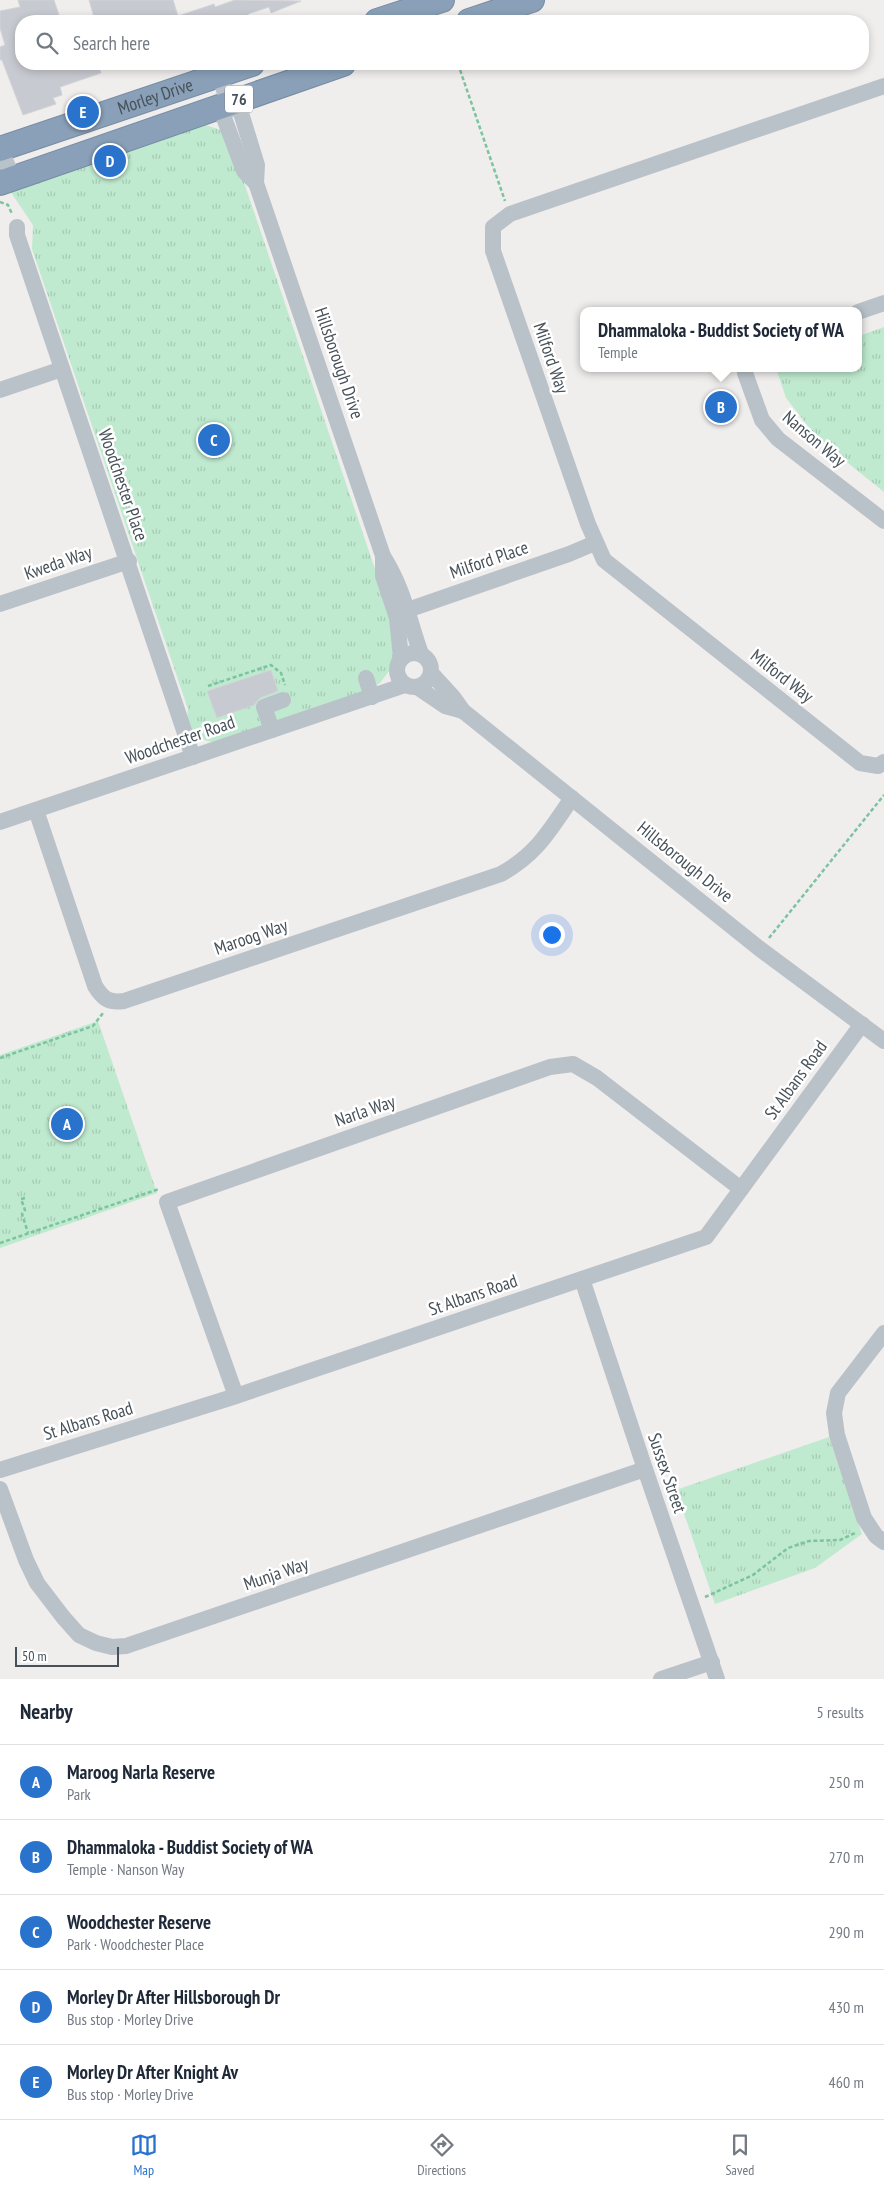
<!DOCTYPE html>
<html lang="en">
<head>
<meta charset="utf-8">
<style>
	body { margin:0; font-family:"PT Sans Narrow",sans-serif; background:#f2f2f3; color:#1f2937 }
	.scale { position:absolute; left:15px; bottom:12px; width:104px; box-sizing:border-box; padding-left:5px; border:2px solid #475159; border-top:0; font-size:14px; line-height:18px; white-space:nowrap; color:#475159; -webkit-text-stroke:4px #fff; paint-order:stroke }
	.you { position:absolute; left:551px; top:934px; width:18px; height:18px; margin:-12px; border:4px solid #fff; border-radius:50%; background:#1a73e8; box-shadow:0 0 0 8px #1a73e833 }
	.badge { display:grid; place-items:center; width:32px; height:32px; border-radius:50%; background:#2a73cd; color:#fff; font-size:16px; font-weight:700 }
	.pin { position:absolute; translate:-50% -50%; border:2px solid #fff; box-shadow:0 1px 5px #0006 }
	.popup { position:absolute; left:580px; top:307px; width:282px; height:65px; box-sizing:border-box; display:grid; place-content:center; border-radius:10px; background:#fff; filter:drop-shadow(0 1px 4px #0005); font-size:16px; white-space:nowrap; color:#747a83 }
	.popup b { font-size:19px; color:#1f2937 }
	.popup::after { content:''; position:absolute; left:50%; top:100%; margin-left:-10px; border:10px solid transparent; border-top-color:#fff }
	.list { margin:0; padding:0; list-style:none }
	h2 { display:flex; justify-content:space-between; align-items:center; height:65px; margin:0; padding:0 20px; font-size:21px }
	h2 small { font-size:16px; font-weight:400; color:#747a83 }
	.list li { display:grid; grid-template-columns:32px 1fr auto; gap:15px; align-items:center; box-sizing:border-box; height:75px; padding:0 20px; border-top:1px solid #e0e1e3 }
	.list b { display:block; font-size:19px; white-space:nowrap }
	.list p { margin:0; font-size:16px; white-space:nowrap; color:#747a83 }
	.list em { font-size:16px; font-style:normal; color:#747a83 }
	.icon { flex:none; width:28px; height:28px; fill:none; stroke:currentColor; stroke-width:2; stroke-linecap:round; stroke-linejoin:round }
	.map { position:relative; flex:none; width:884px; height:1679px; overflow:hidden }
	.search { position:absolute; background:#fff; box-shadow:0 2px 8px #0003; left:15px; right:15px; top:15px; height:55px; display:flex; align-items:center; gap:12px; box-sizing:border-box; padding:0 18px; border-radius:20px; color:#747a83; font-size:19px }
	.sheet { height:440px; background:#fff }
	nav { display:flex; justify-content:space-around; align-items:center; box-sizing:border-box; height:70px; border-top:1px solid #e0e1e3; background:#fff; font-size:14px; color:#747a83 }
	nav a { display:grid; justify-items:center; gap:2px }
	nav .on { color:#2a73cd }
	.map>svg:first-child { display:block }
</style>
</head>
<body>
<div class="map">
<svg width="884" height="1679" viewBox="0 0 884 1679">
	<defs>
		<pattern id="grass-tufts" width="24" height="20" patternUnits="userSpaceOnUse" patternTransform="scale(1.25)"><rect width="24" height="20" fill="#bfeacf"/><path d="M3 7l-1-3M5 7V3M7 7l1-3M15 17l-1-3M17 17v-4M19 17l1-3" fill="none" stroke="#a6cab4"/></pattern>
	</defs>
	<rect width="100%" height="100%" fill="#f0eded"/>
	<g fill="url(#grass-tufts)">
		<path d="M202 124 224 131 230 141 396 631 399 649 393 666 380 683 351 698 214 742C197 741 185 727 188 709L32 249 33 225 10 191Z"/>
		<polygon points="884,327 884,492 818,439 786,398 776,368 858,368 859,336"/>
		<polygon points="98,1021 157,1193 0,1248 0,1055"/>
		<polygon points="829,1437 862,1534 815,1568 715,1604 676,1490"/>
	</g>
	<g fill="#c7cad0" stroke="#d2d4d8">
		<polygon points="18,0 54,0 61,21 21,21 21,64 98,64 101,73 60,87 62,95 53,98 56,104 23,115 2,60 0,60 0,47 5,45 0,28 0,11 20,7"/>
		<polygon points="89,0 173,0 178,16 214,4 215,7 235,0 301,1 271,13 269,7 248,14 250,21 95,21"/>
		<polygon points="271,670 278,691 260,698 254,705 217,718 207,691"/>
	</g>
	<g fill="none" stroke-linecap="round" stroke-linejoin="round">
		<defs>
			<g id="highway">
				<polyline points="377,21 442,0"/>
				<polyline points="469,21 532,0"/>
				<path id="s1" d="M0 149 252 64"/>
				<polyline points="0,183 343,64"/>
			</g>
		</defs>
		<use href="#highway" stroke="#758ca3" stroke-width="26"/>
		<g stroke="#7bc49f" stroke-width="2.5" stroke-dasharray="4 2.5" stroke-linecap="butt">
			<polyline points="458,64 505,201"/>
			<polyline points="0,202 8,205 12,214"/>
			<polyline points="208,686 271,665 281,673 285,685"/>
			<polyline points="769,938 884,795"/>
			<polyline points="0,1058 93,1026 103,1013"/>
			<polyline points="25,1198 21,1199 25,1210 22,1214 28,1233"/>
			<polyline points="0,1243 159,1189"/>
			<polyline points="705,1597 753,1575 788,1548 809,1541 840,1540 857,1532"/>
		</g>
		<g stroke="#bac2c9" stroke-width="16">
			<path d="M219 75 228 102 241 113 257 165 256 183 383 556C403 587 409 620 421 654"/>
			<polyline points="884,86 510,214 493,227 493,251 588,524 604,560 860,763 878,766 884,762"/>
			<polyline points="228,102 224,118 244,171 256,183"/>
			<polyline points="0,147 13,179"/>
			<polyline points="17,227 17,235 193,757"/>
			<polyline points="858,312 884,303"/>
			<polyline points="745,368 745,373 762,420 778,439 884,521"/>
			<polyline points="0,390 62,369"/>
			<polyline points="383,556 383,576 397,618 401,658"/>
			<polyline points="0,604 129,561"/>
			<polyline points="396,614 569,554 595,543"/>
			<circle cx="414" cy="670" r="17"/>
			<polyline points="431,673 453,697 463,711 760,949 884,1041"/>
			<polyline points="366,678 372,697"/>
			<polyline points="417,687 445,706 463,711"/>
			<polyline points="272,730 264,707 283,700"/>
			<path d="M36 810 95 986C103 999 109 1003 124 1001L501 874C537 854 549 831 572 798"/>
			<polyline points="0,822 405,685"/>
			<polyline points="582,1279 645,1469 717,1679"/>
			<polyline points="884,1333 838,1393 834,1413 837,1435 864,1518 876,1536 884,1542"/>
			<polyline points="236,1396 167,1202 550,1067 573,1064 597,1078 741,1189"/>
			<polyline points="0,1470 236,1396 706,1237 862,1024"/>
			<polyline points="0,1489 26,1560 37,1583 63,1617 79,1635 96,1643 112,1647 126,1646 645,1469"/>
			<polyline points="661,1679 712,1662"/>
		</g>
		<use href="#highway" stroke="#89a0b8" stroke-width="24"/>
	</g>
	<g text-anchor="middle" stroke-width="5" stroke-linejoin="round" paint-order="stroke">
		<rect fill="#fff" stroke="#7e858b" stroke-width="1" x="225" y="85.5" width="28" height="27" rx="4"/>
		<g font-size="16" font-weight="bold" fill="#475159">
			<text x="239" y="105">76</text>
		</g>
		<g font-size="18" fill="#475159" stroke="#fff">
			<text dy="6" stroke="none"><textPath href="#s1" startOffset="164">Morley Drive</textPath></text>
			<text transform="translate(551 358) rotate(71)" y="6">Milford Way</text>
			<text transform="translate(339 363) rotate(71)" y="6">Hillsborough Drive</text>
			<text transform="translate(814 439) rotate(40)" y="6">Nanson Way</text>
			<text transform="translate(123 485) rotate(71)" y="6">Woodchester Place</text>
			<text transform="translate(489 560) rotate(-19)" y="6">Milford Place</text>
			<text transform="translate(58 563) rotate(-19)" y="6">Kweda Way</text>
			<text transform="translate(782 676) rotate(38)" y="6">Milford Way</text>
			<text transform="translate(180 740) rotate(-19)" y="6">Woodchester Road</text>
			<text transform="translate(685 862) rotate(39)" y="6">Hillsborough Drive</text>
			<text transform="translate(251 937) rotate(-19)" y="6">Maroog Way</text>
			<text transform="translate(796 1080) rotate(-54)" y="6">St Albans Road</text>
			<text transform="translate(365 1111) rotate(-19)" y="6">Narla Way</text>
			<text transform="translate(473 1295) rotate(-19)" y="6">St Albans Road</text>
			<text transform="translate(88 1421) rotate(-17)" y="6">St Albans Road</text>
			<text transform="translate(667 1473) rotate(71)" y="6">Sussex Street</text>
			<text transform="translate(276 1574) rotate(-19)" y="6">Munja Way</text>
		</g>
	</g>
</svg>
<div class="scale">50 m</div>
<div class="you"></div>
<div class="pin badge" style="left:67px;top:1124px">A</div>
<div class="pin badge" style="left:721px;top:407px">B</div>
<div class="popup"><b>Dhammaloka - Buddist Society of WA</b>Temple</div>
<div class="pin badge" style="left:214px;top:440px">C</div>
<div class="pin badge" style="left:110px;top:161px">D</div>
<div class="pin badge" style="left:83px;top:112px">E</div>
<div class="search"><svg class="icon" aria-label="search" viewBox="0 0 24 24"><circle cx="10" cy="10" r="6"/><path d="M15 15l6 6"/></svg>Search here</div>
</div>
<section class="sheet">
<h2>Nearby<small>5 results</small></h2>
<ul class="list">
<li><span class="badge">A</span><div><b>Maroog Narla Reserve</b><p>Park</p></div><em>250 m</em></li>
<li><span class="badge">B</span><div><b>Dhammaloka - Buddist Society of WA</b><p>Temple · Nanson Way</p></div><em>270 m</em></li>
<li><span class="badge">C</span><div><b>Woodchester Reserve</b><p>Park · Woodchester Place</p></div><em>290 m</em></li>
<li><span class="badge">D</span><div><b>Morley Dr After Hillsborough Dr</b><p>Bus stop · Morley Drive</p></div><em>430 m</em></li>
<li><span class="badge">E</span><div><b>Morley Dr After Knight Av</b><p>Bus stop · Morley Drive</p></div><em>460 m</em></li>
</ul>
</section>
<nav>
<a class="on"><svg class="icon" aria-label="map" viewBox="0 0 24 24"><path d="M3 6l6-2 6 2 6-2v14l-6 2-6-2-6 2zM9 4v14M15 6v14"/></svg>Map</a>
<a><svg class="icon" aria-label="directions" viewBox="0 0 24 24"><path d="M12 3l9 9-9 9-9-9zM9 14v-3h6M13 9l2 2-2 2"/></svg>Directions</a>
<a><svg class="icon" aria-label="saved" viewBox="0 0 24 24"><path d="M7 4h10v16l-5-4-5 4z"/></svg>Saved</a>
</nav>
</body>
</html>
